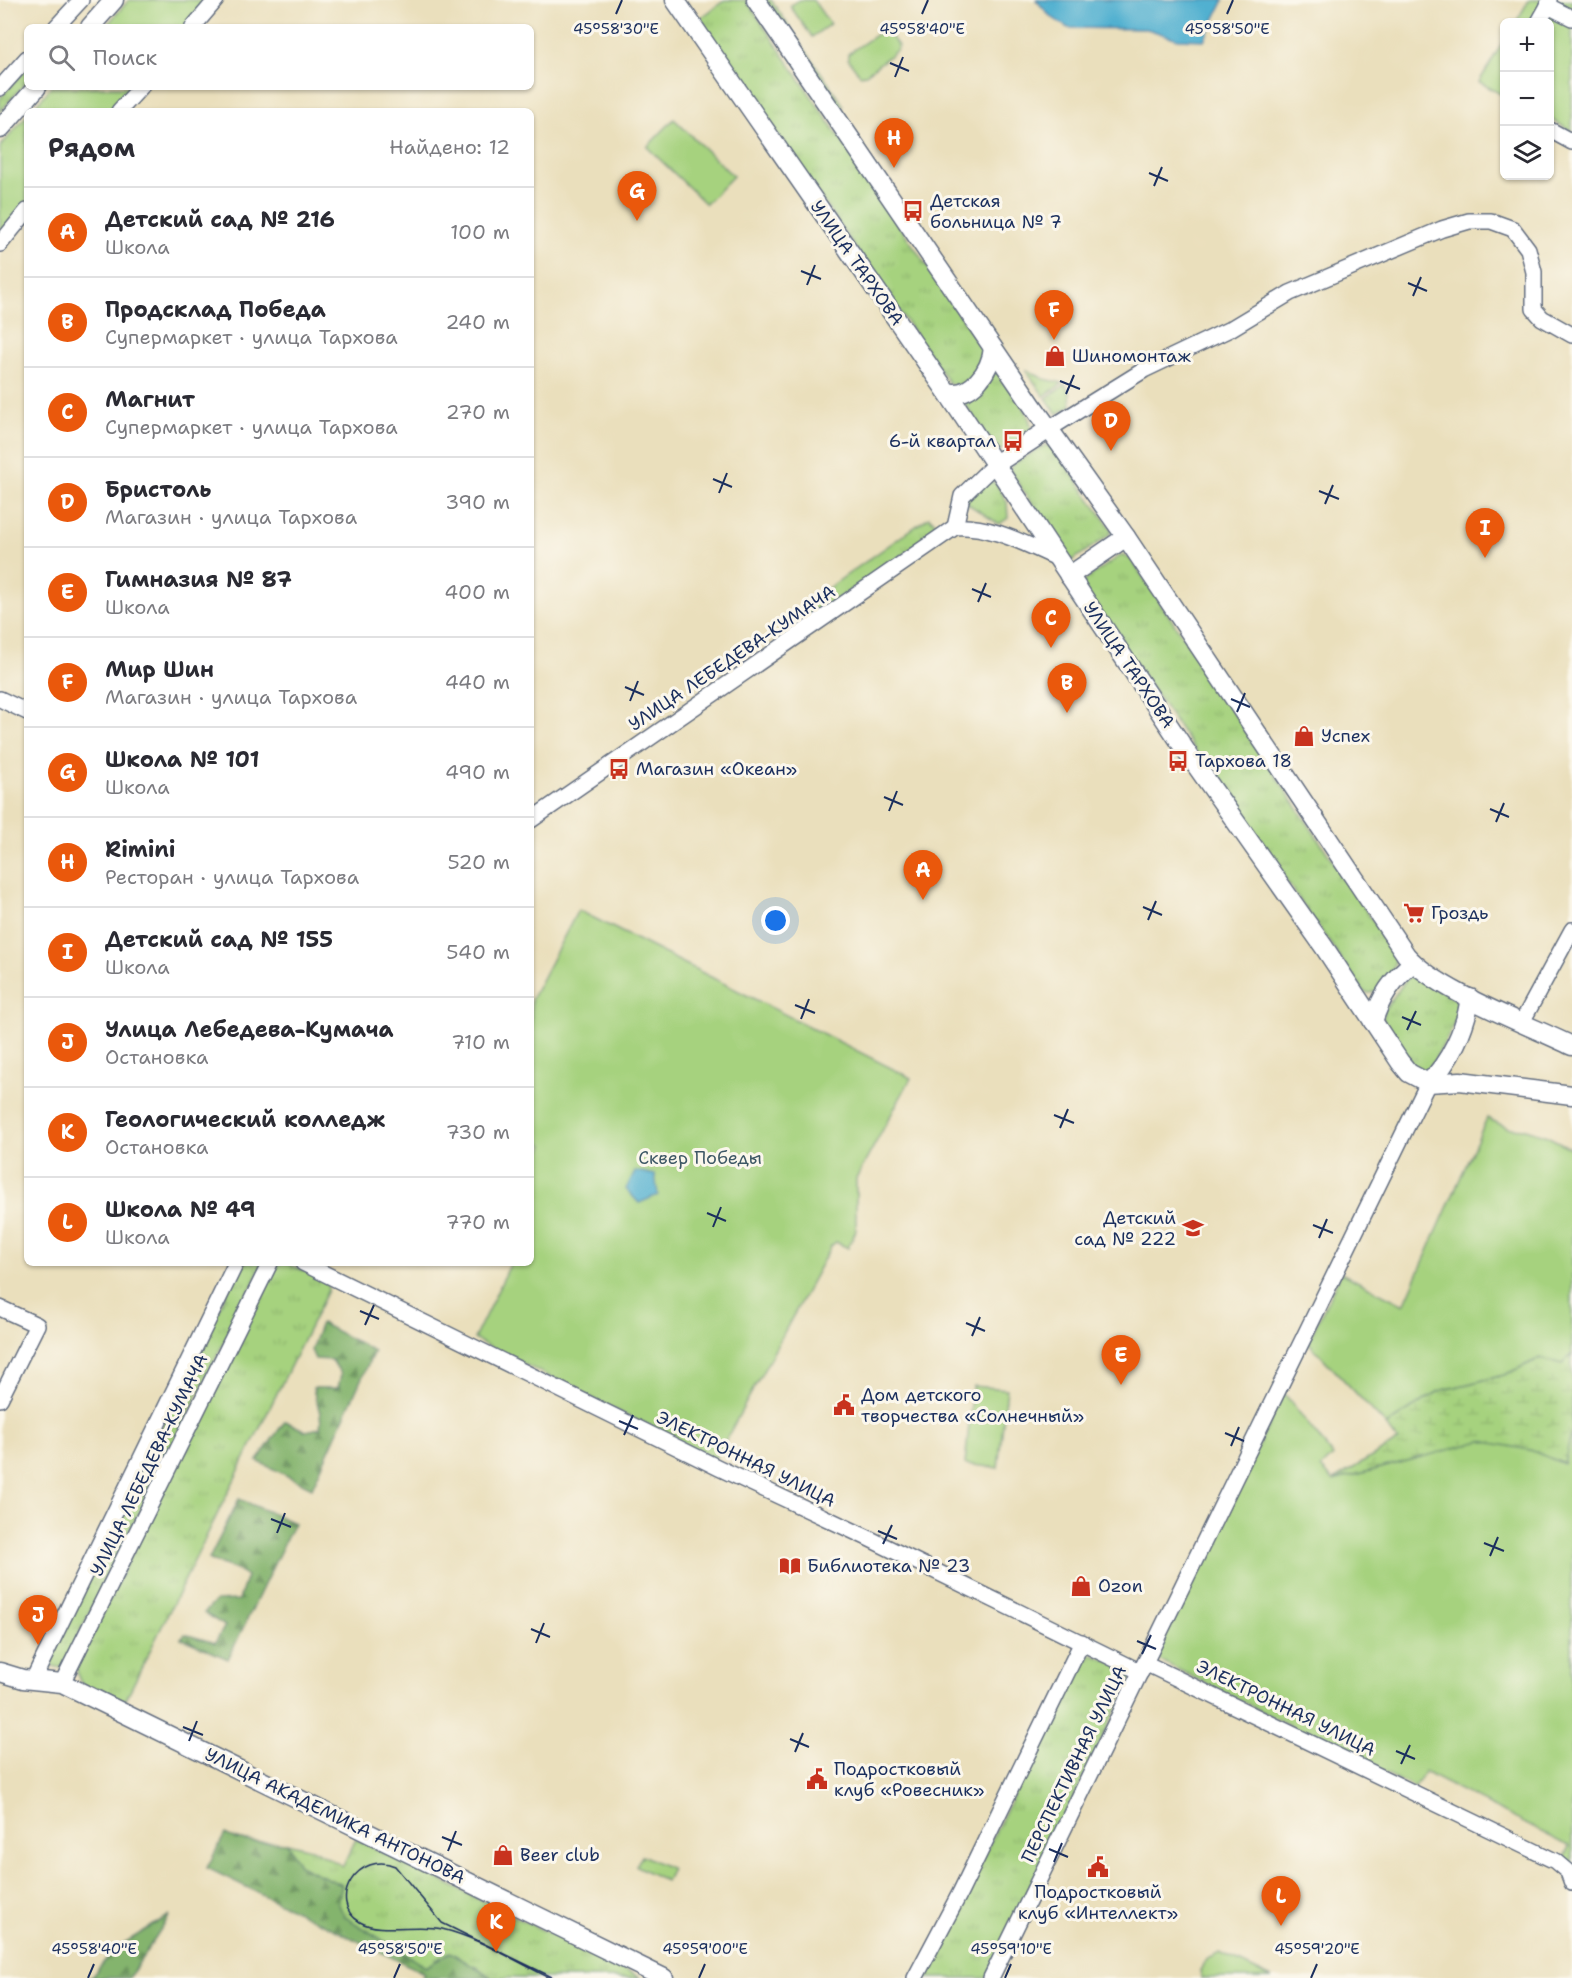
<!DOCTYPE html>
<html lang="ru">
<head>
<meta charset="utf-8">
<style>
	body { margin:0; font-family:"Shantell Sans",sans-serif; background:#f7f7f7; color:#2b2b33 }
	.controls { position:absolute; right:18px; top:18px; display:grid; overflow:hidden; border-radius:9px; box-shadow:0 2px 4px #0004 }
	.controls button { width:54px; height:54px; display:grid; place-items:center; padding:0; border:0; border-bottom:2px solid #e1e1e2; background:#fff; color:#2b2b33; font:30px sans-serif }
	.you { position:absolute; left:776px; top:921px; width:21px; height:21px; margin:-15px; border:4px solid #fff; border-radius:50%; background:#1a73e8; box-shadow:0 0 0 9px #1a73e833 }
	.badge { display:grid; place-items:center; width:39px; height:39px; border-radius:50%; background:#ea580c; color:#fff; font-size:20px; font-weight:700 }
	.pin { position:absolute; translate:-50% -50px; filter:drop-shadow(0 2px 3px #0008) }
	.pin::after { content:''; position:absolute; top:32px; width:21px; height:18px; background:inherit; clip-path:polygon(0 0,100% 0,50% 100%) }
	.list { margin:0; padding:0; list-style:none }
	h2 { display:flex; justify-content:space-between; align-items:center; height:78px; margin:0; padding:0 24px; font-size:26px }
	h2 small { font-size:20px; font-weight:400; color:#7c7c81 }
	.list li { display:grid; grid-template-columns:39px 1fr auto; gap:18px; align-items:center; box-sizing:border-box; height:90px; padding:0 24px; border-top:2px solid #e1e1e2 }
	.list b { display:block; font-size:22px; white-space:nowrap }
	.list p { margin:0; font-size:20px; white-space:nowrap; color:#7c7c81 }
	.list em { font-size:20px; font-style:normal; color:#7c7c81 }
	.icon { flex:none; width:33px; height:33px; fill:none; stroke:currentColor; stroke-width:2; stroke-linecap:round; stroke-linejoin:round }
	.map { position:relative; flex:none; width:1572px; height:1978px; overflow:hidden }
	.search { position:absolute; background:#fff; box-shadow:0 2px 4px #0004; left:24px; top:24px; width:510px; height:66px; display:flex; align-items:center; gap:15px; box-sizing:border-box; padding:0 21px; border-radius:9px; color:#7c7c81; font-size:22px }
	.panel { position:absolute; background:#fff; box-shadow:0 2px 4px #0004; left:24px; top:108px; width:510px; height:1158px; border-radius:9px }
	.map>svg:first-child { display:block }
</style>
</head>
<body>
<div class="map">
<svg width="1572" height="1978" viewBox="0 0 1572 1978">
	<defs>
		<pattern id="grass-tufts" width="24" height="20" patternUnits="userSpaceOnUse" patternTransform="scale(1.5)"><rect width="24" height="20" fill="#a6d27e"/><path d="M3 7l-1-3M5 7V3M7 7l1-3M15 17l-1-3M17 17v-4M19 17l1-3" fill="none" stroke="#8eb56f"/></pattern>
		<pattern id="forest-firs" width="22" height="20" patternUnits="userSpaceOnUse" patternTransform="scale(1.5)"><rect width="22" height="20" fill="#84b46d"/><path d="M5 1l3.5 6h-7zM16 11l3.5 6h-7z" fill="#6b935d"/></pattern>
		<pattern id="wetland-marsh" width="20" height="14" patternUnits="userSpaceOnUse" patternTransform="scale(1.5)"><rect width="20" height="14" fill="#a6d27e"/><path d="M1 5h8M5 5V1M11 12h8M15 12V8" fill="none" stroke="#8eb56f"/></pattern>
	</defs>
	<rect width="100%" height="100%" fill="#fbf7ec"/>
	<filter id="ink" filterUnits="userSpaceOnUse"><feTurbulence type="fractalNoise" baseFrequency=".0167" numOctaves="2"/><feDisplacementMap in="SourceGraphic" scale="12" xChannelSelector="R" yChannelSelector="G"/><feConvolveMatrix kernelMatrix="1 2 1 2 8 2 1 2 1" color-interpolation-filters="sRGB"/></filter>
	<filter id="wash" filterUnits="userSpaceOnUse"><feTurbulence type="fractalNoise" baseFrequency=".008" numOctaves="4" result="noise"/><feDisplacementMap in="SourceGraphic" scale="24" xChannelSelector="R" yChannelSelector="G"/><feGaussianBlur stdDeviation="1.35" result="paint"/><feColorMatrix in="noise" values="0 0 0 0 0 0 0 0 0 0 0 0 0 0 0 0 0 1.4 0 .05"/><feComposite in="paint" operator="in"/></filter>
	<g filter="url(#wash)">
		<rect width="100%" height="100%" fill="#eadfbc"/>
		<g fill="url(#grass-tufts)" stroke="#60806e" stroke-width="1.5">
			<polygon points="725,0 746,0 986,353 988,358 962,387 949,383 698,20"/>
			<polygon points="764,0 771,0 844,106 837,106"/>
			<polygon points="27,68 27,81 0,112 0,98"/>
			<path d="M996 369C1010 388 1032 410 1032 435L997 452 964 403 966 397Z"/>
			<polygon points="1025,369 1044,379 1063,383 1044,396"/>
			<polygon points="1065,385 1070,393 1071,406 1057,414 1046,398"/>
			<polygon points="1045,445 1054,448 1112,530 1109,535 1073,560 1068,560 1010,470 1012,465"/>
			<polygon points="987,481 996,483 1007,502 1008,518 999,524 968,504 966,497"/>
			<polygon points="929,517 939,526 938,531 785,635 783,620"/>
			<path d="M1121 555 1131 559 1395 954C1397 969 1382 998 1364 992L1088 597 1083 584 1085 580Z"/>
			<path d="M1414 976 1457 999C1461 1022 1440 1049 1429 1069L1425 1072 1415 1070 1383 1020 1384 1010 1408 977Z"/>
			<polygon points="241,1263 263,1263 62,1668 53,1666 49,1661"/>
			<path d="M285 1263 322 1278 328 1285V1290L125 1701 120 1705 93 1688 89 1690C79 1684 76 1676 77 1665L274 1267Z"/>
			<polygon points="1090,1654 1128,1668 1132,1676 987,1978 923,1978 1080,1661"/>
			<polygon points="356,1839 641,1978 492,1978 476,1966 426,1967 344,1917 338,1903 341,1885 299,1865 287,1843 311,1849 343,1866"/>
		</g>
		<g fill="url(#forest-firs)" stroke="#507266" stroke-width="1.5">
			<path d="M321 1323 374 1351 312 1488 257 1461 285 1421 306 1431 320 1428C323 1414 316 1403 313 1388H338L341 1374 332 1360 315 1359 311 1350Z"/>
			<path d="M239 1499 294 1523 228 1659 181 1638 185 1634 215 1643 225 1626 204 1613 216 1601 239 1600 247 1576C233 1565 223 1567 209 1559Z"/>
			<path d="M225 1834C245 1845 265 1841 287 1843L299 1865 342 1885 338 1903 345 1917 426 1967 450 1952 492 1978H422L424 1973 207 1868Z"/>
			<polygon points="170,1915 129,1978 90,1978 116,1948"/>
		</g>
		<polygon fill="url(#wetland-marsh)" stroke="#60806e" stroke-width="1.5" points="1572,1354 1572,1430 1565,1464 1530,1450 1426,1456 1332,1481 1398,1441 1386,1425 1439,1391 1504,1375 1541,1358 1562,1364"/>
		<g fill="#a6d27e" stroke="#60806e" stroke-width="1.5">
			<polygon points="129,0 210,0 186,27 105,27"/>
			<polygon points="799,0 813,0 830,24 812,37 790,6"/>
			<polygon points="1529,0 1572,0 1572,131 1550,119 1550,22 1516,22"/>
			<polygon points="883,30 887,31 898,46 897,50 866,74 860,75 848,59 848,54"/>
			<polygon points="1504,40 1504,96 1479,82"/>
			<polygon points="51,87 134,87 113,111 31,111"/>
			<polygon points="27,115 27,205 0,236 0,147"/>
			<polygon points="674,119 733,176 706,204 647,147"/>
			<polygon points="578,910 911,1078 856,1179 856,1230 848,1248 836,1242 831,1246 716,1458 713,1459 474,1339 511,1263 531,1263 531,1169 544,1145 531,1137 531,1000"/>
			<polygon points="1487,1118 1508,1128 1526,1129 1547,1136 1572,1149 1572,1354 1562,1364 1540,1358 1504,1375 1439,1391 1386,1425 1308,1342 1341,1273 1404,1305"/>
			<polygon points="973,1386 1007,1389 998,1468 965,1464"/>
			<polygon points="1284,1393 1333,1456 1321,1468 1334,1481 1481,1441 1530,1450 1564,1464 1572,1430 1572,1871 1563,1860 1569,1846 1424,1772 1415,1788 1155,1658"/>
			<polygon points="642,1855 672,1869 666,1881 636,1866"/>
			<polygon points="1220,1953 1272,1978 1201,1978 1200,1971 1205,1960"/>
		</g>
		<g fill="#51b0d0" stroke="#367097" stroke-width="1.5">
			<polygon points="1036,0 1224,0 1204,40 1178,39 1147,29 1068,28 1050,16"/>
			<polygon points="635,1171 655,1175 658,1195 639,1203 626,1189"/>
		</g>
	</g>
	<g filter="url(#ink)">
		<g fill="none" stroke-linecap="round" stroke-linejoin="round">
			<defs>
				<g id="minor">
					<polyline points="1549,0 1548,6 1572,18"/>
					<polyline points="1539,22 1548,6"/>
					<polyline points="56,27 81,0"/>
					<polyline points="193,27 216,0"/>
					<polyline points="0,88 27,58"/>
					<polyline points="119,111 141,87"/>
					<polyline points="1550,130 1572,142"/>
					<polyline points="0,244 27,211"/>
					<polyline points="1049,429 1144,370 1230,329 1290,293 1442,229 1469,221 1491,221 1513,229 1528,249 1534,272 1534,309 1542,318 1572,335"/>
					<polyline points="955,527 962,496 994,465"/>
					<polyline points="0,699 27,712"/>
					<path d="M531 820 955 527C991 525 1023 543 1055 557"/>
					<polyline points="1522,1022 1572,930"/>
					<polyline points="303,1263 719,1468 866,1537 1141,1672"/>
					<polyline points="0,1308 37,1325 0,1399"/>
					<polyline points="1145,1663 1555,1861 1568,1872 1572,1883"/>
					<polyline points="33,1680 236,1263"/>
					<polyline points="62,1683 270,1263"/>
					<polyline points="915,1978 960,1893 1082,1642"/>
					<polyline points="991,1978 1428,1083"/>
				</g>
				<g id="major">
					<polyline points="675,0 947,392 1188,754 1324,947 1400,1062 1409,1073 1428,1083 1460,1081 1572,1095"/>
					<path d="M756 0 1032 405 1126 537 1406 955C1437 991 1527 1024 1572 1046"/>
					<polyline points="90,27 114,0"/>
					<polyline points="0,129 37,87"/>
					<path d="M947 392C971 399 991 370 993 348"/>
					<polyline points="994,465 1049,429"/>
					<polyline points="1069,576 1126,537"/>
					<path d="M1373 1022C1380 998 1393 978 1413 963"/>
					<path d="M1428 1083C1450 1063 1466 1027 1470 998"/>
					<polyline points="0,1672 23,1679 62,1683 664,1978"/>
				</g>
			</defs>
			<use href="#minor" stroke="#636d7f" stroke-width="18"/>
			<use href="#major" stroke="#636d7f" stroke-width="21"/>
			<use href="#minor" stroke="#fff" stroke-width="15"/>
			<use href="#major" stroke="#fff" stroke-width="18"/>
			<path stroke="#1b2f5e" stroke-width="1.5" d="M550 1978C517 1962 477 1937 442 1929 418 1923 380 1934 360 1922 325 1901 360 1850 395 1866L442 1923 554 1978"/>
		</g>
	</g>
	<path fill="none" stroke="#1b2f5e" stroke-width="2" d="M616 14 622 0M922 14 928 0M1227 14 1233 0M890 63 909 71M895 77 903 57M1149 173 1168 181M1154 186 1162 167M801 271 821 279M1408 283 1427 291M807 285 815 265M1413 296 1421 277M1060 381 1080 389M1066 394 1074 375M713 479 732 487M1319 491 1339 499M719 493 727 473M1325 504 1333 485M972 589 991 597M978 602 986 583M625 687 644 695M1231 699 1250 707M630 701 638 681M1237 712 1245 693M884 797 903 805M1490 809 1509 817M889 811 897 791M1496 822 1504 803M1143 907 1162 915M1148 920 1156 901M795 1005 815 1013M1402 1017 1421 1025M801 1019 809 999M1407 1030 1416 1011M1054 1115 1074 1123M1060 1128 1068 1109M707 1213 726 1221M1313 1225 1333 1233M713 1227 721 1207M1319 1238 1327 1219M360 1311 379 1319M966 1323 985 1331M365 1325 374 1305M972 1336 980 1317M619 1421 638 1429M1225 1433 1244 1441M624 1435 633 1415M1231 1446 1239 1427M271 1519 291 1527M878 1531 897 1539M277 1533 285 1513M1484 1543 1504 1551M883 1544 892 1525M1490 1556 1498 1537M531 1629 550 1637M1137 1641 1156 1649M536 1643 544 1623M1142 1654 1151 1635M183 1727 203 1735M790 1739 809 1747M189 1741 197 1721M1396 1751 1415 1759M795 1752 803 1733M1401 1764 1410 1745M442 1837 462 1845M1049 1849 1068 1857M448 1851 456 1831M1054 1862 1062 1843M88 1978 94 1964M394 1978 400 1964M699 1978 705 1964M1005 1978 1011 1964M1311 1978 1317 1964"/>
	<defs>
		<symbol id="bus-bare" viewBox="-9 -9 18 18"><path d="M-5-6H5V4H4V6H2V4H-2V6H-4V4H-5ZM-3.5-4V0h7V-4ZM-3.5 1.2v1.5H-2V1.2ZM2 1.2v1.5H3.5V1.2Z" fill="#c8321e" stroke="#fbf7ec" stroke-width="2.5" paint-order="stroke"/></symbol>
		<symbol id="shop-bare" viewBox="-9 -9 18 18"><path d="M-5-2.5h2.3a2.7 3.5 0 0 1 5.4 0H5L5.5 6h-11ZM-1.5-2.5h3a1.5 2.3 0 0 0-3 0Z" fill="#c8321e" stroke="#fbf7ec" stroke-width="2.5" paint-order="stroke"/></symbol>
		<symbol id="supermarket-bare" viewBox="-9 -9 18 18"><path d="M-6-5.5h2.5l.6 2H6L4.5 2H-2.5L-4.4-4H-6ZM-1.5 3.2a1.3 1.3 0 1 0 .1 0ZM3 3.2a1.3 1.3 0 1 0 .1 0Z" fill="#c8321e" stroke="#fbf7ec" stroke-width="2.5" paint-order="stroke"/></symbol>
		<symbol id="school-bare" viewBox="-9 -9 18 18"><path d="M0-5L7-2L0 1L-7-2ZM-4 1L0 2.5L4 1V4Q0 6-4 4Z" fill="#c8321e" stroke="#fbf7ec" stroke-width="2.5" paint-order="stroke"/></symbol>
		<symbol id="civic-bare" viewBox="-9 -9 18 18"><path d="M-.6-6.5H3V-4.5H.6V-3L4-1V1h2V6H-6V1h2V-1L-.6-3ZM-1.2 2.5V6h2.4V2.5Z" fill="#c8321e" stroke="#fbf7ec" stroke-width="2.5" paint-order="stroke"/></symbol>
		<symbol id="library-bare" viewBox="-9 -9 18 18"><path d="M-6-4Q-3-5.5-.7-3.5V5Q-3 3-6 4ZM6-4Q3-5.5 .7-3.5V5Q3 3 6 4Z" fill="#c8321e" stroke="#fbf7ec" stroke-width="2.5" paint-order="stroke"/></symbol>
	</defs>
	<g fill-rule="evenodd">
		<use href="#bus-bare" x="898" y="196" width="30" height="30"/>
		<use href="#shop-bare" x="1040" y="341" width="30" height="30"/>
		<use href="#bus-bare" x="998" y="426" width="30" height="30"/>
		<use href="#shop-bare" x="1289" y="721" width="30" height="30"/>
		<use href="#bus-bare" x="1163" y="746" width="30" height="30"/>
		<use href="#bus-bare" x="604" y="754" width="30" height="30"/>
		<use href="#supermarket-bare" x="1399" y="898" width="30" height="30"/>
		<use href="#school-bare" x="1178" y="1213" width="30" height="30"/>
		<use href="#civic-bare" x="829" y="1390" width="30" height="30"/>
		<use href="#library-bare" x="775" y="1551" width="30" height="30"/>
		<use href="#shop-bare" x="1066" y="1571" width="30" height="30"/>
		<use href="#civic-bare" x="802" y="1764" width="30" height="30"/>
		<use href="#shop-bare" x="488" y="1840" width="30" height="30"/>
		<use href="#civic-bare" x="1083" y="1852" width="30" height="30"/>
	</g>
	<g text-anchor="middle" stroke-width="6" stroke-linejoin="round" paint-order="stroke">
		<g font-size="18" fill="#1b2f5e" stroke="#fbf7ec" text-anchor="start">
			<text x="930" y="207">Детская<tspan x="930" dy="21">больница № 7</tspan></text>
			<text x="1072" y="362">Шиномонтаж</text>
			<text x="996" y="447" text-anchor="end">6-й квартал</text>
			<text x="1321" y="742">Успех</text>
			<text x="1195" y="767">Тархова 18</text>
			<text x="636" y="775">Магазин «Океан»</text>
			<text x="1431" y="919">Гроздь</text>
			<text x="1176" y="1224" text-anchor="end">Детский<tspan x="1176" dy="21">сад № 222</tspan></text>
			<text x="861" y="1401">Дом детского<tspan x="861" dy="21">творчества «Солнечный»</tspan></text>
			<text x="807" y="1572">Библиотека № 23</text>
			<text x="1098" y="1592">Ozon</text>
			<text x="834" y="1775">Подростковый<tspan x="834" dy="21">клуб «Ровесник»</tspan></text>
			<text x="520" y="1861">Beer club</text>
			<text x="1098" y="1898" text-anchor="middle">Подростковый<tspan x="1098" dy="21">клуб «Интеллект»</tspan></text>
		</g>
		<g font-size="18" fill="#1b2f5e" stroke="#fbf7ec">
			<text transform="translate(857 263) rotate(55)" y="6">УЛИЦА ТАРХОВА</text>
			<text transform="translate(732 658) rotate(-34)" y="6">УЛИЦА ЛЕБЕДЕВА-КУМАЧА</text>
			<text transform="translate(1129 665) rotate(56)" y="6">УЛИЦА ТАРХОВА</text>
			<text transform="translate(746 1459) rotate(26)" y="6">ЭЛЕКТРОННАЯ УЛИЦА</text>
			<text transform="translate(149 1465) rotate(-64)" y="6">УЛИЦА ЛЕБЕДЕВА-КУМАЧА</text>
			<text transform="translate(1286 1708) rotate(26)" y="6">ЭЛЕКТРОННАЯ УЛИЦА</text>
			<text transform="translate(1074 1764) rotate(-64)" y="6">ПЕРСПЕКТИВНАЯ УЛИЦА</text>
			<text transform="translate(335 1816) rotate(26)" y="6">УЛИЦА АКАДЕМИКА АНТОНОВА</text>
		</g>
		<g font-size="18" fill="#3e5866" stroke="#fbf7ec">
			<text x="700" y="1164">Сквер Победы</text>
		</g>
	</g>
	<g font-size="15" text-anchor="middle" fill="#1b2f5e" stroke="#fbf7ec" stroke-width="6" stroke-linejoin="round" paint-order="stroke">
		<text x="616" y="34">45°58'30"E</text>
		<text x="922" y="34">45°58'40"E</text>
		<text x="1227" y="34">45°58'50"E</text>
		<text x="94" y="1954">45°58'40"E</text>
		<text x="400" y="1954">45°58'50"E</text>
		<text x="705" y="1954">45°59'00"E</text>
		<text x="1011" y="1954">45°59'10"E</text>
		<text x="1317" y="1954">45°59'20"E</text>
	</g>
</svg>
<div class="controls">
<button>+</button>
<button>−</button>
<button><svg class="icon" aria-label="layers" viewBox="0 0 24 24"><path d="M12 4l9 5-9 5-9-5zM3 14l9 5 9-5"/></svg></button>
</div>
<div class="you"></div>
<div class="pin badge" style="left:923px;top:900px">A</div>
<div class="pin badge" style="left:1067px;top:713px">B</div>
<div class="pin badge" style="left:1051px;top:648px">C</div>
<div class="pin badge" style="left:1111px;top:451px">D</div>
<div class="pin badge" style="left:1121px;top:1385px">E</div>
<div class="pin badge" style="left:1054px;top:340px">F</div>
<div class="pin badge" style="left:637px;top:221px">G</div>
<div class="pin badge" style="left:894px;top:168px">H</div>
<div class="pin badge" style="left:1485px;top:558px">I</div>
<div class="pin badge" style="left:38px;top:1645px">J</div>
<div class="pin badge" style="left:496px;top:1952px">K</div>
<div class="pin badge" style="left:1281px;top:1926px">L</div>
<div class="search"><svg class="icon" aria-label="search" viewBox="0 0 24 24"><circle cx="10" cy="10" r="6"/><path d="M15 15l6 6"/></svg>Поиск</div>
<section class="panel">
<h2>Рядом<small>Найдено: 12</small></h2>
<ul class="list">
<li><span class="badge">A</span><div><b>Детский сад № 216</b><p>Школа</p></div><em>100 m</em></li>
<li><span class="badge">B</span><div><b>Продсклад Победа</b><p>Супермаркет · улица Тархова</p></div><em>240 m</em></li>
<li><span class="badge">C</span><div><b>Магнит</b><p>Супермаркет · улица Тархова</p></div><em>270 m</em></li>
<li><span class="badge">D</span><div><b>Бристоль</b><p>Магазин · улица Тархова</p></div><em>390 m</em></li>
<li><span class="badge">E</span><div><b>Гимназия № 87</b><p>Школа</p></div><em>400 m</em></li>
<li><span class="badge">F</span><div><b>Мир Шин</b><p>Магазин · улица Тархова</p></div><em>440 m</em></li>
<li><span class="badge">G</span><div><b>Школа № 101</b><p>Школа</p></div><em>490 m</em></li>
<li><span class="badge">H</span><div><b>Rimini</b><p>Ресторан · улица Тархова</p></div><em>520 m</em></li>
<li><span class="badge">I</span><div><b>Детский сад № 155</b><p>Школа</p></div><em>540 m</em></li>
<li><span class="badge">J</span><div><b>Улица Лебедева-Кумача</b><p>Остановка</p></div><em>710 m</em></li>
<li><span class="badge">K</span><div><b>Геологический колледж</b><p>Остановка</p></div><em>730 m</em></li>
<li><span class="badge">L</span><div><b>Школа № 49</b><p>Школа</p></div><em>770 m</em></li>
</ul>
</section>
</div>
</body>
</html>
